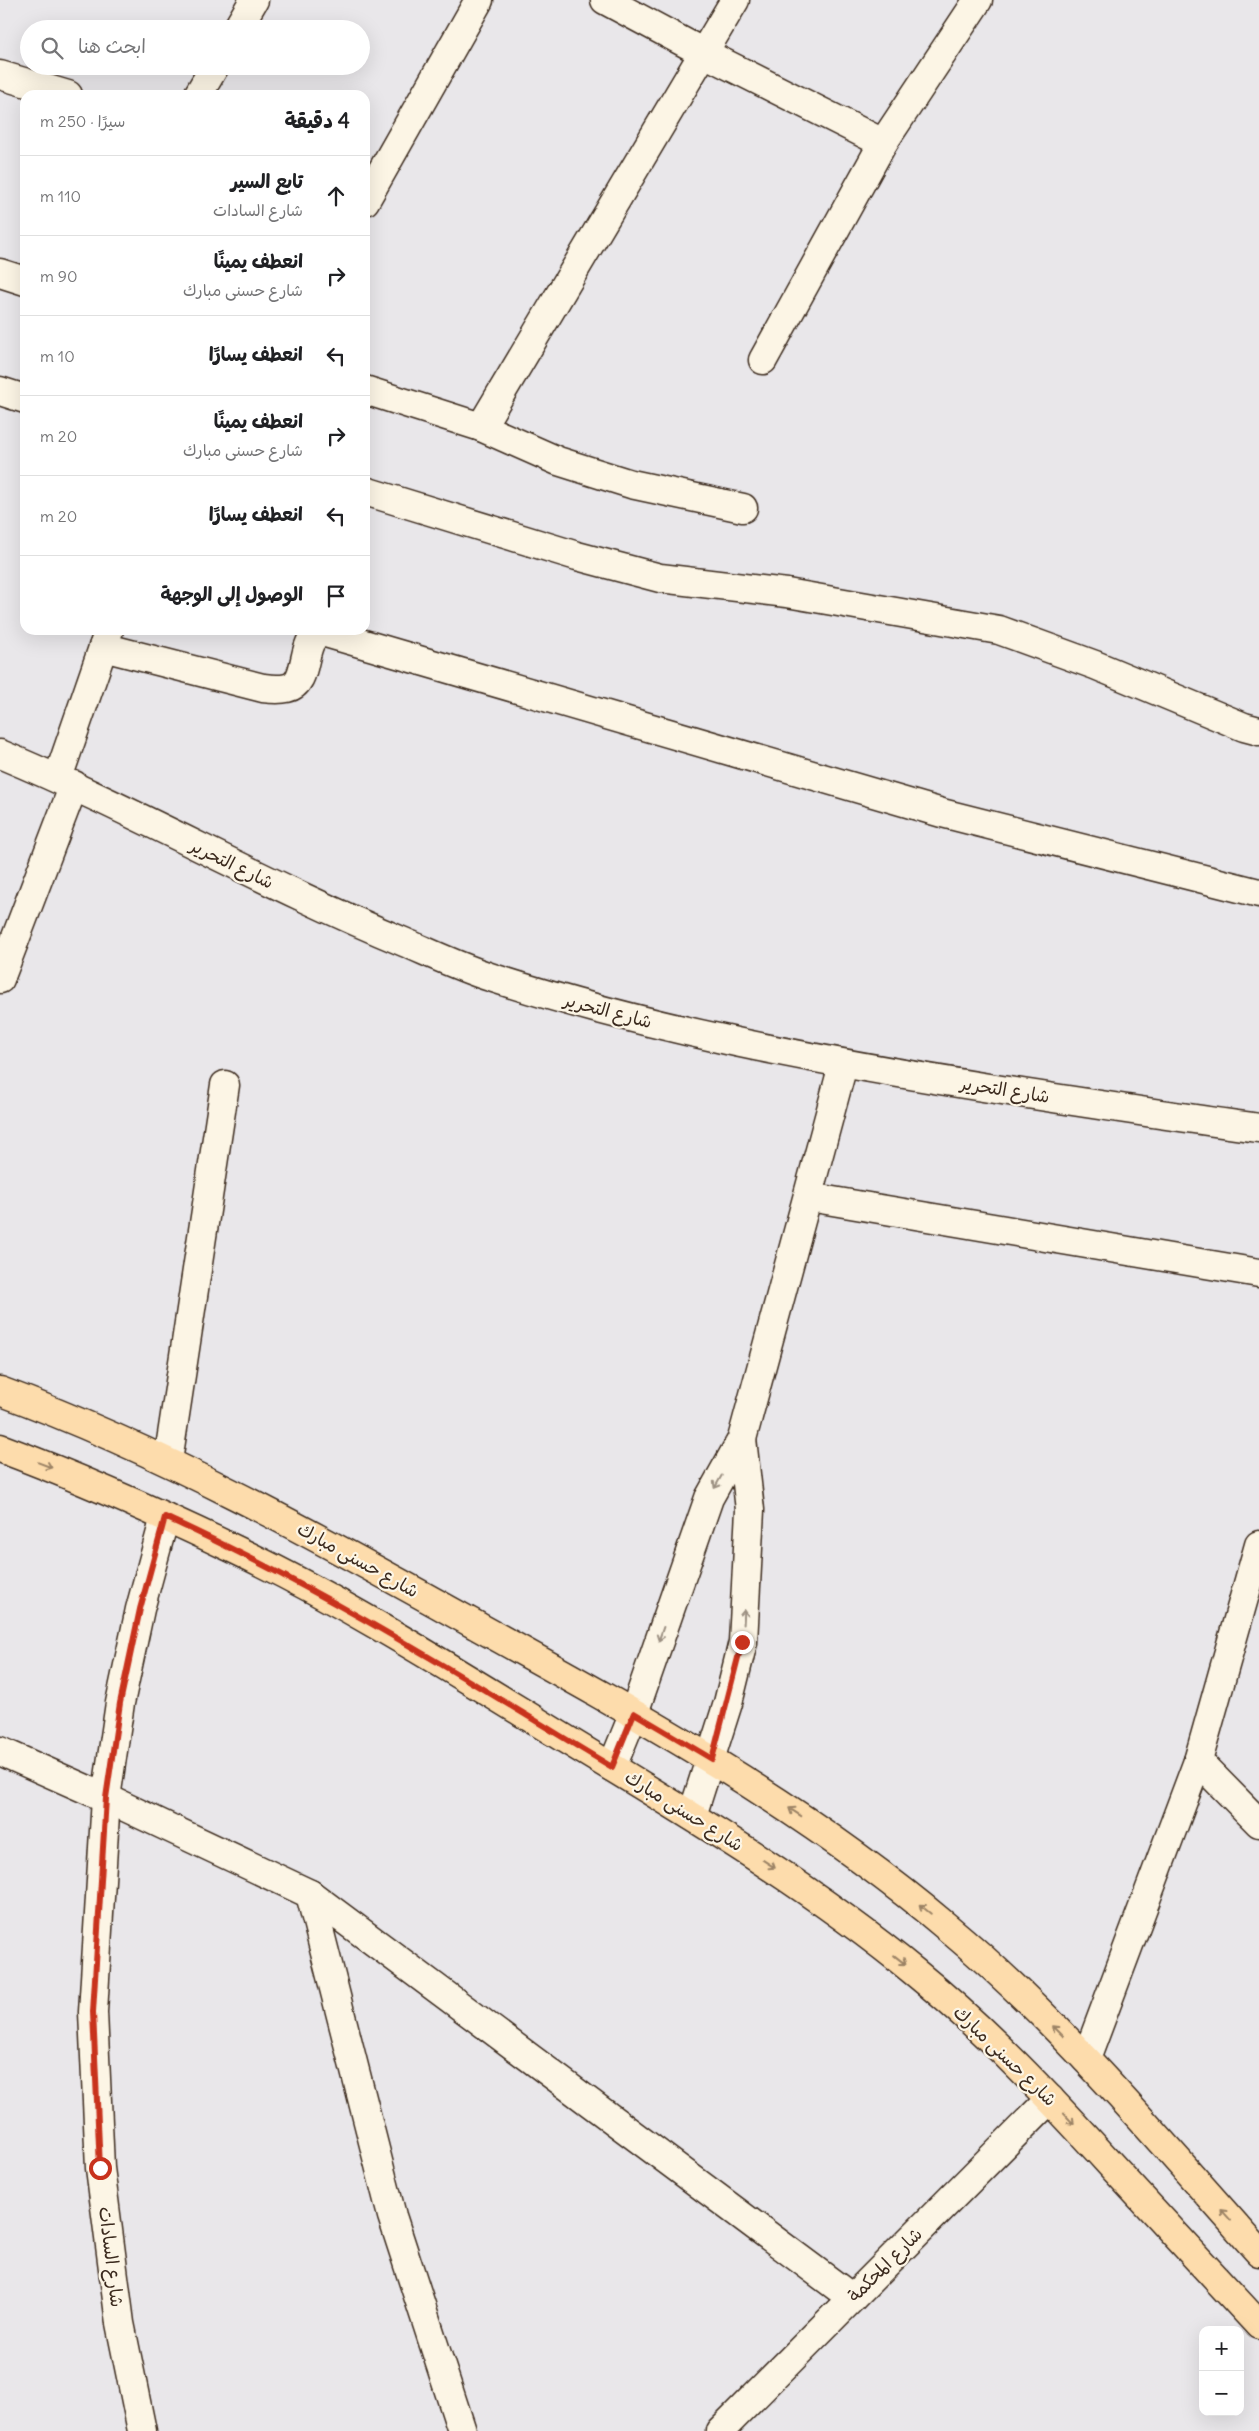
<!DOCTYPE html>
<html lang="ar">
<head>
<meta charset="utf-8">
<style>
	body { margin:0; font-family:Delius,"Playpen Sans Arabic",sans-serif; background:#f2f2f2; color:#202124; direction:rtl }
	.controls { position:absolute; right:15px; bottom:15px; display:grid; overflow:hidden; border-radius:10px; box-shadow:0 5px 20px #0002 }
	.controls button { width:45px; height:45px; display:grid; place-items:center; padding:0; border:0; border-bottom:1px solid #e0e0e0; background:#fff; color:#202124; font:25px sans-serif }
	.stop { position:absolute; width:15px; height:15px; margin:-11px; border:4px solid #c8321e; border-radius:50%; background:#fff }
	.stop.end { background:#c8321e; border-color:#fff; box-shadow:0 1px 5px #0008 }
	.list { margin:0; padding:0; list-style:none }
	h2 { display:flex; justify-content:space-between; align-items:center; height:65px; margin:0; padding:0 20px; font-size:21px }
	h2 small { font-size:16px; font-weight:400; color:#757577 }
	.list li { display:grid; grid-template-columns:32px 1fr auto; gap:15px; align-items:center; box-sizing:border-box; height:80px; padding:0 20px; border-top:1px solid #e0e0e0 }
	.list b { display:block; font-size:19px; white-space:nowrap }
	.list p { margin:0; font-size:16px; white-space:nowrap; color:#757577 }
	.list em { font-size:16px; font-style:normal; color:#757577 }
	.icon { flex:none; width:28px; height:28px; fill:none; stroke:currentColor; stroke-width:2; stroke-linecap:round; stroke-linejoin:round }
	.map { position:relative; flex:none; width:1259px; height:2431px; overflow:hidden; direction:ltr }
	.search { position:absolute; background:#fff; box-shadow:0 5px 20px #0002; left:20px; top:20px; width:350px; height:55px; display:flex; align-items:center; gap:12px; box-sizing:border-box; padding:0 18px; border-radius:28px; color:#757577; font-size:19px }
	.panel { position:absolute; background:#fff; box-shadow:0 5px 20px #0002; left:20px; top:90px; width:350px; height:545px; border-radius:15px; direction:rtl }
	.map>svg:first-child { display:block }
</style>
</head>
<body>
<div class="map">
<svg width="1259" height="2431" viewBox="0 0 1259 2431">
	<rect width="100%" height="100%" fill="#e9e7ea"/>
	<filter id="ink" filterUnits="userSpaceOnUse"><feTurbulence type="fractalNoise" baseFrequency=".02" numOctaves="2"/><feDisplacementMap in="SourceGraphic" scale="10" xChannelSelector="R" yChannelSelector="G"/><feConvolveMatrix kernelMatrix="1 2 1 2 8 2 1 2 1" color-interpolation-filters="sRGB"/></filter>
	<g filter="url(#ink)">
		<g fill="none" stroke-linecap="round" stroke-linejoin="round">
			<defs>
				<g id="minor">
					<polyline points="605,0 704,53 883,143"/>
					<polyline points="237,29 254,0"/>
					<polyline points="0,75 68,95"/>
					<polyline points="198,95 215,66"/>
					<polyline points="365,201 479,0"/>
					<polyline points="0,273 25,281"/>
					<polyline points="763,360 883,143 978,0"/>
					<polyline points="365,390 481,427 558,461 631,484 743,508"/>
					<polyline points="0,391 25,399"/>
					<polyline points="481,427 735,0"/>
					<polyline points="365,491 577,556 660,578 787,593 999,630 1095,665 1244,727 1259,731"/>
					<path d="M103 647 263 688C271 689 279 690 287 688 313 683 297 632 326 633L942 813 1259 893"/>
					<path d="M0 754C137 811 266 885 404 942 432 954 461 968 490 977 653 1030 820 1061 989 1088 1079 1102 1169 1116 1259 1128"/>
					<polyline points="58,778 109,630"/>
					<polyline points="0,979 74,785"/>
					<polyline points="809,1197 1259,1273"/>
					<polyline points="168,1461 225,1085"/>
					<polyline points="1259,1545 1198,1761 1259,1823"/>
					<polyline points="0,1751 106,1798 310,1894 852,2298"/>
					<polyline points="612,1767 634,1713 709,1498 742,1439 843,1065"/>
					<polyline points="692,1816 728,1703 743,1642 750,1510 742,1439"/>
					<polyline points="310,1894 392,2216 462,2431"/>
					<polyline points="1086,2059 1198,1761"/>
					<polyline points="142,2431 120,2323 100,2168 93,2012 106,1798 120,1703 140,1609 165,1517"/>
					<polyline points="720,2431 1050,2099"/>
				</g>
				<g id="major">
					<path d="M0 1391C168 1453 323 1540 479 1627 642 1717 805 1807 948 1928 1063 2024 1159 2140 1259 2252"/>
					<path d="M0 1448C80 1478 159 1513 236 1550 351 1605 459 1674 567 1740 687 1813 808 1884 917 1974 987 2031 1050 2098 1111 2165 1160 2218 1210 2272 1259 2325"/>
				</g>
			</defs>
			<use href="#minor" stroke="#3b2a1e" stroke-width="31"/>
			<use href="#major" stroke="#3b2a1e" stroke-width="31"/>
			<use href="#minor" stroke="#fcf5e5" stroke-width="28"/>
			<use href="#major" stroke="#fddcac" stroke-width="28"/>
		</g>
		<defs><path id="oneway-shaft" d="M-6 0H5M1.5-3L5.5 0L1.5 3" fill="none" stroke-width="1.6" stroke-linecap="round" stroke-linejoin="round" transform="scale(1.25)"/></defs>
		<g stroke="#9c8365">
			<use href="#oneway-shaft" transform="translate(45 1465) rotate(21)"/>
			<use href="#oneway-shaft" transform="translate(795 1812) rotate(-147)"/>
			<use href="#oneway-shaft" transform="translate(769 1864) rotate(33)"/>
			<use href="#oneway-shaft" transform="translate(925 1909) rotate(-141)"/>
			<use href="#oneway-shaft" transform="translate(900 1960) rotate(38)"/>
			<use href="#oneway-shaft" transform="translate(1058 2031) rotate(-135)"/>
			<use href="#oneway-shaft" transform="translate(1069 2119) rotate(47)"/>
			<use href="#oneway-shaft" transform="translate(1226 2215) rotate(-132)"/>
		</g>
		<g stroke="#9c9082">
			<use href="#oneway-shaft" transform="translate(718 1482) rotate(120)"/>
			<use href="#oneway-shaft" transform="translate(744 1617) rotate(-87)"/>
			<use href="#oneway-shaft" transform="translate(661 1634) rotate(109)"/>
		</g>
	</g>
	<g fill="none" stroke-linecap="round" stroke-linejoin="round" filter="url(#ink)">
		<path stroke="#c8321e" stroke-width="6" d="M100 2168 93 2012 106 1798 120 1703 140 1609 165 1517C321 1588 466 1679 612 1767L634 1713 712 1759 742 1642"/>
	</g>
	<g text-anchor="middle" stroke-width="4.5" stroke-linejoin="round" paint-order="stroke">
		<g font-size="18" fill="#3b2a1e" stroke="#fcf5e5">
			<text transform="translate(232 864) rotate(26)" y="6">شارع التحرير</text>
			<text transform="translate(608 1011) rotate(15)" y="6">شارع التحرير</text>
			<text transform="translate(1005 1090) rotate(9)" y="6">شارع التحرير</text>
			<text transform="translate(358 1560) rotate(29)" y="6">شارع حسنى مبارك</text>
			<text transform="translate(684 1811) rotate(32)" y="6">شارع حسنى مبارك</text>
			<text transform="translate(1005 2056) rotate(44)" y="6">شارع حسنى مبارك</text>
			<text transform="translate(111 2257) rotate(83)" y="6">شارع السادات</text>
			<text transform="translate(885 2265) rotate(-45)" y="6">شارع المحكمة</text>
		</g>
	</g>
</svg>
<div class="controls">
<button>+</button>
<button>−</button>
</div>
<div class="stop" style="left:100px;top:2168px"></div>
<div class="stop end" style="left:742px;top:1642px"></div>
<div class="search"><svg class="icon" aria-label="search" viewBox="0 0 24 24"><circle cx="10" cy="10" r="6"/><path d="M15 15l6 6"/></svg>ابحث هنا</div>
<section class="panel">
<h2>4 دقيقة<small>سيرًا · 250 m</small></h2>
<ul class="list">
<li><svg class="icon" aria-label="ahead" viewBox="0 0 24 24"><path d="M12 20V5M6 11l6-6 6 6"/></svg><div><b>تابع السير</b><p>شارع السادات</p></div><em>110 m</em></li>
<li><svg class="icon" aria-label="right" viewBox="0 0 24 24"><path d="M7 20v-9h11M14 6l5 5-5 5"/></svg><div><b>انعطف يمينًا</b><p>شارع حسنى مبارك</p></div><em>90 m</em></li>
<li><svg class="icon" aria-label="left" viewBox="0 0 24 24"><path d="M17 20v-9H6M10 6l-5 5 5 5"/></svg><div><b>انعطف يسارًا</b></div><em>10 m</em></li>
<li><svg class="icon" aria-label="right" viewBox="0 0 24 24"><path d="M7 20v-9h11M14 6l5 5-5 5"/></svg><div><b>انعطف يمينًا</b><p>شارع حسنى مبارك</p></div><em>20 m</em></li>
<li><svg class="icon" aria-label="left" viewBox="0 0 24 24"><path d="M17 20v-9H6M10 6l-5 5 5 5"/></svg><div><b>انعطف يسارًا</b></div><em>20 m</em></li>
<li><svg class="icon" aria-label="arrive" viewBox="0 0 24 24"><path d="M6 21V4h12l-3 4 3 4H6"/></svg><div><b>الوصول إلى الوجهة</b></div></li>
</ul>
</section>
</div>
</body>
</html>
